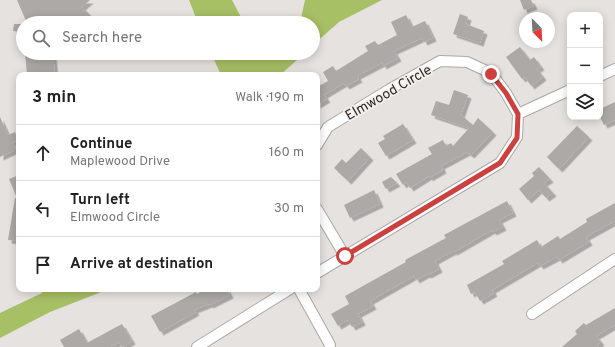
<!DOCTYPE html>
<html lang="en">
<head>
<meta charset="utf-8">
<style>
	body { margin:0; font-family:Overpass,sans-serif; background:#f6f6f6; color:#222 }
	.controls { position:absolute; right:12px; top:12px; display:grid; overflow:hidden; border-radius:8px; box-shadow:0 2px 10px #0003 }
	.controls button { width:36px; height:36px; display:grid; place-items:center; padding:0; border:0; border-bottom:1px solid #e0e0e0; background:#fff; color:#222; font:20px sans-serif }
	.compass { position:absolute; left:519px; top:12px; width:36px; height:36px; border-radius:50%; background:#fff; box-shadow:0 2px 10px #0003; rotate:156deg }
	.stop { position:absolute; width:12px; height:12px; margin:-9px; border:3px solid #ce403d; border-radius:50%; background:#fff }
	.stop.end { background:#ce403d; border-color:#fff; box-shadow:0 1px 4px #0008 }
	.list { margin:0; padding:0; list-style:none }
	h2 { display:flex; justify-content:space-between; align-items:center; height:52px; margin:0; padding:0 16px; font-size:17px }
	h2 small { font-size:13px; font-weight:400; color:#767676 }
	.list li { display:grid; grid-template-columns:26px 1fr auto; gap:12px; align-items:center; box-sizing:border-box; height:56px; padding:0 16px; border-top:1px solid #e0e0e0 }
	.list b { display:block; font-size:15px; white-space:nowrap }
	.list p { margin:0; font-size:13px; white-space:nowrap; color:#767676 }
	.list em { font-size:13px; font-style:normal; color:#767676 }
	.icon { flex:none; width:22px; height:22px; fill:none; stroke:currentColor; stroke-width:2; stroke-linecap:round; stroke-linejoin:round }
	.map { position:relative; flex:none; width:615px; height:347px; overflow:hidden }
	.search { position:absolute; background:#fff; box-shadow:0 2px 10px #0003; left:16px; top:16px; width:304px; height:44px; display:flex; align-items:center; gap:10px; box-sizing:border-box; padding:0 14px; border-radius:22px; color:#767676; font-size:15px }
	.panel { position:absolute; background:#fff; box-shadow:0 2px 10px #0003; left:16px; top:72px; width:304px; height:220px; border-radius:8px }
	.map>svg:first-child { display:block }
</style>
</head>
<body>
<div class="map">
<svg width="615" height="347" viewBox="0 0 615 347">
	<defs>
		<filter id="shadow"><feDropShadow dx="3.5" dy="3.5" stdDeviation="0" flood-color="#0004"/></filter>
	</defs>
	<rect width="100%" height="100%" fill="#e5e2df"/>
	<g fill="#a7bf65">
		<polygon points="189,0 232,0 244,23 198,23"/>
		<polygon points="305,0 382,0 339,22 313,45 313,23 300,23"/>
		<polygon points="211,53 259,53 260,54 263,53 305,53 280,75 221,75"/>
		<polygon points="43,289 109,289 50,312 0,338 0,313 42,293"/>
	</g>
	<g fill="#aca9a6" filter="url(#shadow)">
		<polygon points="17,0 90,0 82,7 98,23 27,23"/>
		<polygon points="520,0 531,0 534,6 524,10"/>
		<polygon points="460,14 468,17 466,24 484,31 480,43 453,34"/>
		<polygon points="406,15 412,27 425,21 433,38 424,42 422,38 394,51 398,58 383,66 382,63 357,76 359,79 346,86 344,83 324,95 327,99 317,105 317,82 319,86 328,81 323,72 333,66 336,71 368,51 365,46 375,41 378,45 397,35 391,22"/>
		<polygon points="14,24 23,24 23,32 13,31"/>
		<polygon points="520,47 530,60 534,57 541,67 537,69 543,77 531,86 525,77 522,79 506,57"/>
		<polygon points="25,53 53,53 55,75 27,75"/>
		<polygon points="454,90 468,95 461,115 473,125 478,118 493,132 471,155 467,152 441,166 443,170 429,178 429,176 410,188 406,182 403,185 396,174 432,154 428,148 443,140 446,146 451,143 453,146 469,128 431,115 436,101 449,105"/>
		<polygon points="615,102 615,120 604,125 600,117 600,109"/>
		<polygon points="0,117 8,135 15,132 18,140 12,143 15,150 0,157"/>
		<polygon points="403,124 413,140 386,156 378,143 385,139 383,136"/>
		<polygon points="577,126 589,137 559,169 547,157"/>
		<polygon points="361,148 370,157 348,181 334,168 342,159 346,163"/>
		<polygon points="539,167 550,179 544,183 553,193 546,198 539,190 528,200 519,189 534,176 532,173"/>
		<polygon points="19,175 19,241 8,240 15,198 17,198 9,179"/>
		<polygon points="391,177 397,183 386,189 382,182"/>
		<polygon points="374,190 380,204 350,218 344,205"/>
		<polygon points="507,201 513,213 499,220 503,227 493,232 492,230 454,252 453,251 435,261 439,269 428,275 427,274 416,280 414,276 370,301 373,306 358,314 362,322 352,327 348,320 338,326 331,314 349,304 345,296 406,262 405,260 446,238 444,235"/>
		<polygon points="615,203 615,221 586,237 589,242 559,260 557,257 540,266 538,263 492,290 494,293 480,301 475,292 471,294 467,285 504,264 502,261 537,240 541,247 558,236 560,239 587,222 586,219"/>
		<polygon points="206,289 227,289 230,295 210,305 209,304 194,310 196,312 160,332 151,316 196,292 197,294"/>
		<polygon points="615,308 615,325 596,336 601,342 595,347 562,347 577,334 575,331 584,323 586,325"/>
		<polygon points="122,324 132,341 122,347 119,342 110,347 64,347 60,340 79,329 87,343"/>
	</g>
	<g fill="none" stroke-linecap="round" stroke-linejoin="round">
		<defs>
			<g id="street">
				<polyline points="600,76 615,69"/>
				<polyline points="317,145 328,127 390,89 440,61 467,62 491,73 506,93 518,114"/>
				<polyline points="317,209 345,256"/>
				<polyline points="317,273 500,163 517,137 518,114 570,90"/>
				<polyline points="299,289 330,345"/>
				<polyline points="532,314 615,259"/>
				<polyline points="197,347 290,289"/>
			</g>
		</defs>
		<use href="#street" stroke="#aba8a5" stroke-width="12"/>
		<use href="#street" stroke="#fff" stroke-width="10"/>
	</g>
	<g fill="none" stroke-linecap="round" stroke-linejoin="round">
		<polyline stroke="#ce403d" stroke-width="5" points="345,256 500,163 517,138 518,114 506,93 491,74"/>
	</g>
	<g text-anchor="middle" stroke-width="3.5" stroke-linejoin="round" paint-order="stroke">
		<g font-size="14" fill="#2c2b2a" stroke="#f3f0ec">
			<text transform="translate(388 92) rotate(-30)" y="5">Elmwood Circle</text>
		</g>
	</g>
</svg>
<div class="controls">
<button>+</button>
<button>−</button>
<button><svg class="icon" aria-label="layers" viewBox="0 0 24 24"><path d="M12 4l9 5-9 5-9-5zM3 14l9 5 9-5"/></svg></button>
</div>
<svg class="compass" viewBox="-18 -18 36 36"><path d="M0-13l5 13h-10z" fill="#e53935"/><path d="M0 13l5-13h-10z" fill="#767676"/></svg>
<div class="stop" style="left:345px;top:256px"></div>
<div class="stop end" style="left:491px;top:74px"></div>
<div class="search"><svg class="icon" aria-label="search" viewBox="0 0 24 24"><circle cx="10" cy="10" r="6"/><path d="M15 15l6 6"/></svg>Search here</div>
<section class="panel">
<h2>3 min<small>Walk · 190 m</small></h2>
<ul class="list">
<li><svg class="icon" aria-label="ahead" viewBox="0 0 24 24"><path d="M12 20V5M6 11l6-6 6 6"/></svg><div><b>Continue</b><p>Maplewood Drive</p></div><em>160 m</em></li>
<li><svg class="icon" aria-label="left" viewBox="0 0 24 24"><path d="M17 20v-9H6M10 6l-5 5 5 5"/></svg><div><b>Turn left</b><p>Elmwood Circle</p></div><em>30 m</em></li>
<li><svg class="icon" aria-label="arrive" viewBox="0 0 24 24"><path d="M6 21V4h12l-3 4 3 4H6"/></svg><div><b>Arrive at destination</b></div></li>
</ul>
</section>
</div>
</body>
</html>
